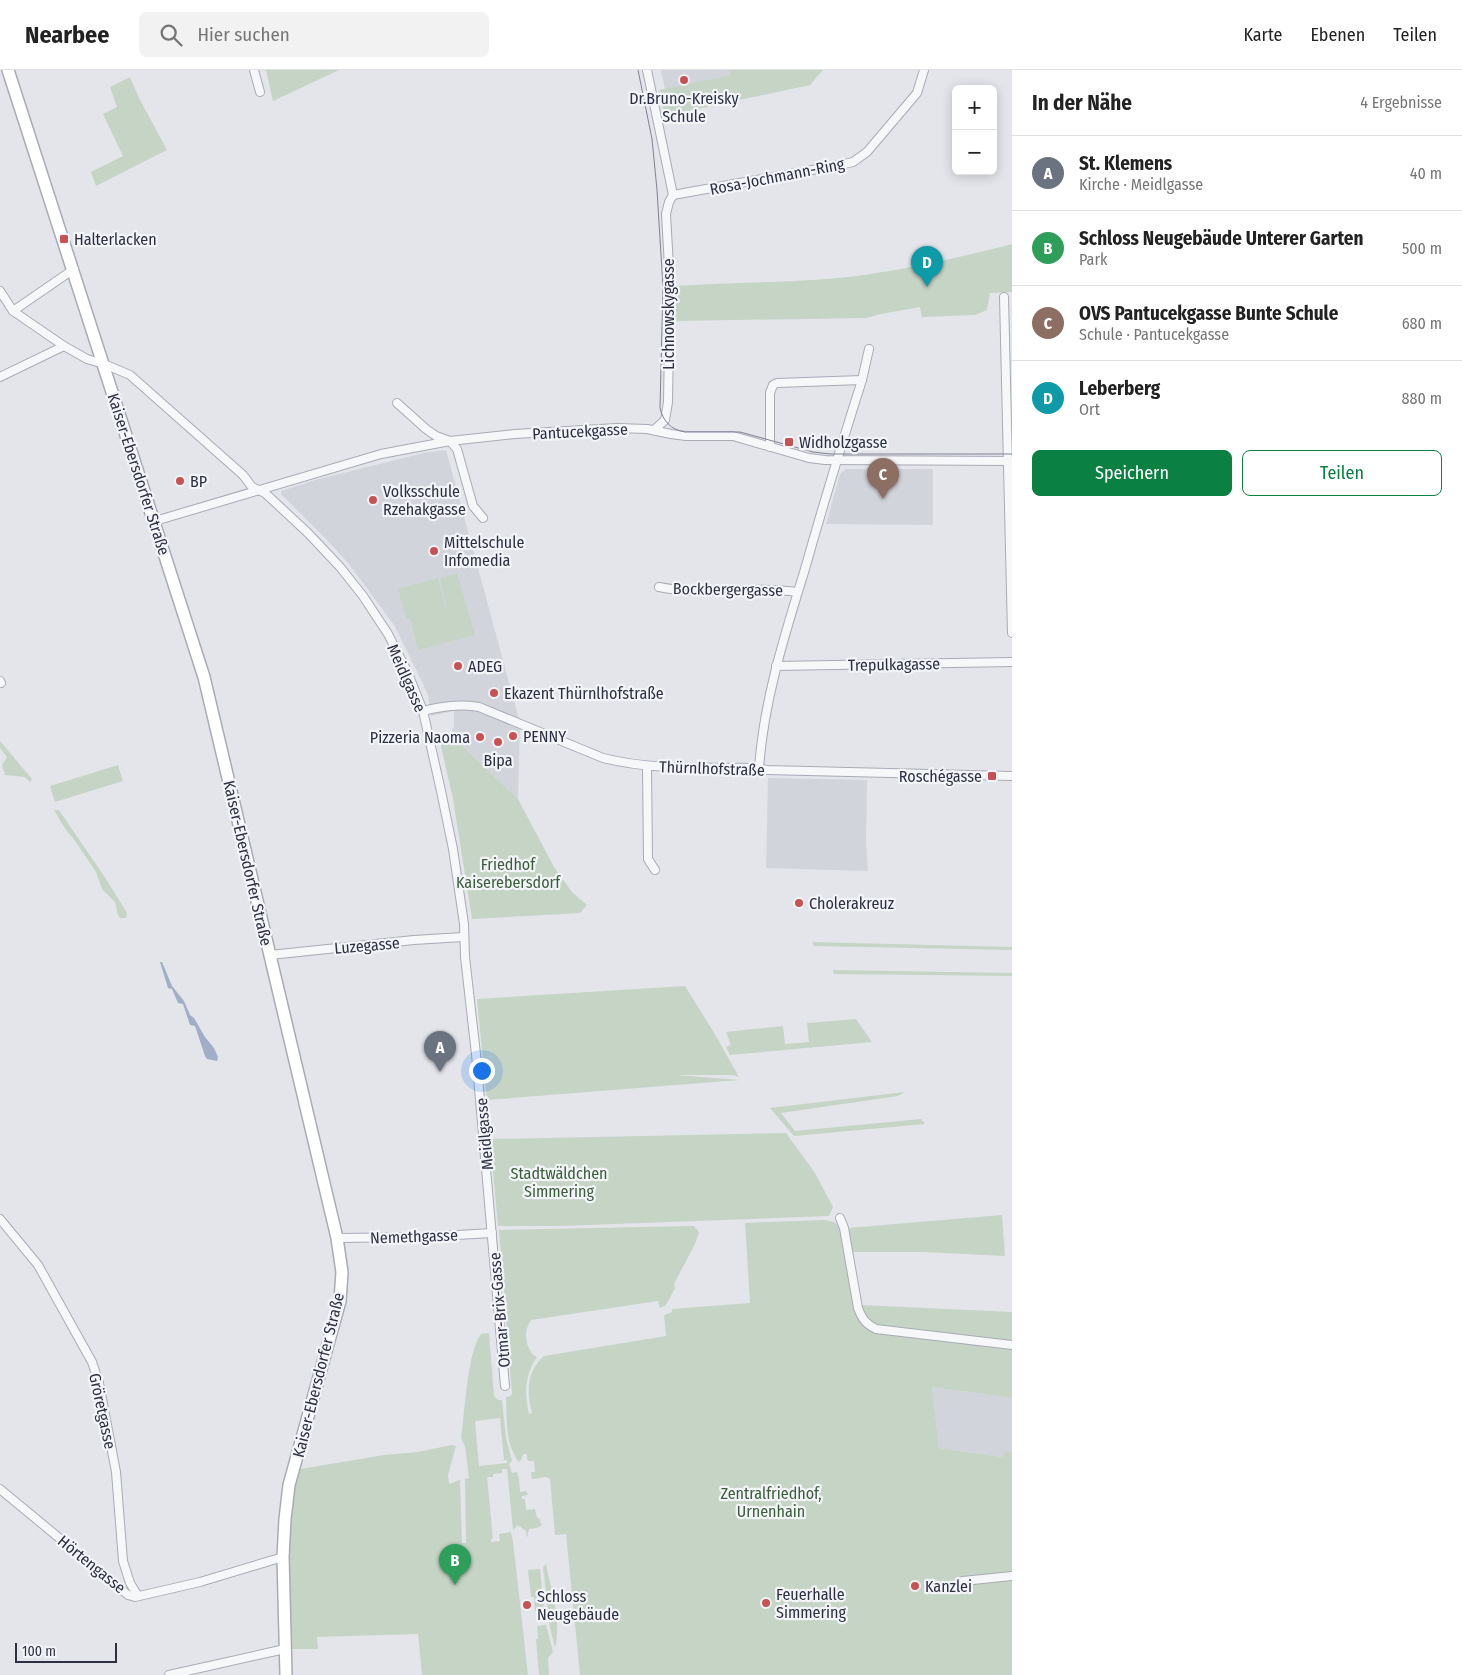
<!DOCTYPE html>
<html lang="de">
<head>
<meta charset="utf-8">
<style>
	body { margin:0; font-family:"Fira Sans Condensed",sans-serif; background:#f2f2f2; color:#222 }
	.controls { position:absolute; right:15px; top:15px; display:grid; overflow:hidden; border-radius:8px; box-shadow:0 2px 12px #0003 }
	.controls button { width:45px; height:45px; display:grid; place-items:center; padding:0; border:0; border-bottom:1px solid #e0e0e0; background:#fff; color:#222; font:25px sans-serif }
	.scale { position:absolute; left:15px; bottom:12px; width:102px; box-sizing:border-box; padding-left:5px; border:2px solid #2c3042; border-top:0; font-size:14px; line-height:18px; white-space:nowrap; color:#2c3042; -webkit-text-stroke:4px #f3f4f8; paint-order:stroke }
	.you { position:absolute; left:481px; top:1000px; width:18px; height:18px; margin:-12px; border:4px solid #fff; border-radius:50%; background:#1a73e8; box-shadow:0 0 0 8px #1a73e833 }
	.badge { display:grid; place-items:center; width:32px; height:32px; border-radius:50%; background:#0b8043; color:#fff; font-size:16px; font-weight:700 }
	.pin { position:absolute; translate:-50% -41px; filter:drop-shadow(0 1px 2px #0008) }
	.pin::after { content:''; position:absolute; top:26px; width:18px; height:15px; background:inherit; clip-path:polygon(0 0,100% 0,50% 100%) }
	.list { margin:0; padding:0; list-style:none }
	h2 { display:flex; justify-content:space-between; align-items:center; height:65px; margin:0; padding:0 20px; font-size:21px }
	h2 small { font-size:16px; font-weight:400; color:#767676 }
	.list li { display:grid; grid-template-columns:32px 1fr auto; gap:15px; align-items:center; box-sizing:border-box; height:75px; padding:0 20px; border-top:1px solid #e0e0e0 }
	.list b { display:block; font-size:19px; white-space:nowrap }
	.list p { margin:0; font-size:16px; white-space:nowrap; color:#767676 }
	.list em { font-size:16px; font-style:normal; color:#767676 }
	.actions { display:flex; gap:10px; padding:15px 20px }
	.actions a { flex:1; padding:11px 0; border:1px solid #0b8043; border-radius:8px; text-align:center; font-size:18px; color:#0b8043 }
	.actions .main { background:#0b8043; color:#fff }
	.icon { flex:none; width:28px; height:28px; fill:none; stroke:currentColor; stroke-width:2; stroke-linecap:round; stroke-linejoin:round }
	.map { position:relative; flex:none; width:1012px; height:1605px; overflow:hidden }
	header { display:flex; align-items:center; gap:30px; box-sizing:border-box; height:70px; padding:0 25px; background:#fff; border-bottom:1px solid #e0e0e0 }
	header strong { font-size:24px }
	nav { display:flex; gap:28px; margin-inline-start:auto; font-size:18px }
	.search { width:350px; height:45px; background:#f2f2f2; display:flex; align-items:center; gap:12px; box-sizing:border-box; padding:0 18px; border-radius:8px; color:#767676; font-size:19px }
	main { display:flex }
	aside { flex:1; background:#fff }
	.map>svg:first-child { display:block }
</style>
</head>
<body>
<header>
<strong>Nearbee</strong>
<div class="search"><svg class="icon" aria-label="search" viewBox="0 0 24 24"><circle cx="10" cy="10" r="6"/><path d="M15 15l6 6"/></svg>Hier suchen</div>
<nav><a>Karte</a><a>Ebenen</a><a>Teilen</a></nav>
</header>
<main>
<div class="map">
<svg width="1012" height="1605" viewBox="0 0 1012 1605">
	<rect width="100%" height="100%" fill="#e3e5eb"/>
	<g fill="#d2d4dc">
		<polygon points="661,0 731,0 732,5 665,19"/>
		<polygon points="446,380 520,653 518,729 455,669 452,659 454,658 454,641 431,646 428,625 423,614 394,555 349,494 327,470 281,424 281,421 315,410 423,383"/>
		<polygon points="846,399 933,399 933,455 826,454 840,404"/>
		<polygon points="768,708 867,710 866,771 868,801 766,798"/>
		<polygon points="932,1317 1012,1328 1012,1382 1005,1382 1002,1387 939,1378"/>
	</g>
	<g fill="#c6d4c5" fill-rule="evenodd">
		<polygon points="266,0 339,0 273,31"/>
		<polygon points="731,0 823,0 810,15 665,46 659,20 731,5"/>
		<polygon points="130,7 139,28 167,80 96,116 91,102 123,86 103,44 117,37 110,17"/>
		<path d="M1012 174V222L990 223 987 240 975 245 922 247 920 237 881 244 866 248 675 251V216C739 211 806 214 870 204 918 197 965 186 1012 174Z"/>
		<polygon points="457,503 475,565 418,580 410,548 406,548 398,519 438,508 446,538 420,545 447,538 440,508"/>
		<polygon points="455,669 518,729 554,797 572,822 587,835 580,843 472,849 453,729 440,672"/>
		<polygon points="0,671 32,709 30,712 25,707 5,705 2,695 7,687 0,678"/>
		<polygon points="118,695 123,711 55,732 50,716"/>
		<polygon points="54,740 59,740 106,809 127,843 126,848 120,848 118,845 115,832 102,819 96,802 73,768 66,760"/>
		<polygon points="812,872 1012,877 1012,880 814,876"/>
		<polygon points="833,900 1012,903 1012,906 834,904"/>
		<polygon points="685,916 713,961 739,1007 733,1005 676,1005 740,1010 487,1030 477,929"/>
		<polygon points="856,949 872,972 730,985 726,977 731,975 726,962 783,956 785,974 809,972 807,953"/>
		<polygon points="905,1022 898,1026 781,1043 795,1061 921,1049 925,1054 794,1066 770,1038"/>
		<polygon points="786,1063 815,1103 833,1137 829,1146 561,1156 498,1156 490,1069"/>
		<polygon points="1002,1145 1005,1186 923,1182 851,1182 848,1158"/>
		<path d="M824 1150 834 1152 840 1157 856 1242 867 1258 1012 1277V1328L932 1317 939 1378 1002 1387 1005 1382H1012V1605H580L566 1464 555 1465 550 1409 546 1407 532 1409 531 1402H535L534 1391H529L527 1389V1384H523L521 1390 519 1392C505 1375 507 1348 506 1327L511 1326 512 1324 499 1160 690 1156H694L699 1162 695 1174 674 1214 675 1218 666 1235 660 1238 658 1231 531 1250C523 1262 525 1274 533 1285L537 1287C525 1305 524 1322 529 1344L532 1343C526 1321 527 1301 544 1286L666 1266 664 1245 672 1242V1239L750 1233 745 1153Z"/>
		<polygon points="860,1235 1012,1242 1012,1273 873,1256 864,1246"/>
		<path d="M489 1263 494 1326 498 1330H502L506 1368 512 1391 509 1394 512 1403 517 1402 519 1409 520 1422 526 1421 528 1425 522 1426V1429H525L526 1440 535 1439 537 1448H539L542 1455 537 1458 529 1459 527 1468 526 1461 518 1455 513 1460 507 1399H502V1403L493 1404V1407H487L493 1469H491V1472L500 1471 499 1464 511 1462 513 1471 528 1605H422L418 1564 317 1567 318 1579H285L283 1487 294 1400 384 1385 418 1382 452 1375 456 1376 448 1405 449 1414 460 1410 462 1473H466L465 1409 469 1408 465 1376 461 1368C465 1343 467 1283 481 1264ZM500 1348 504 1390H507V1393L479 1396 475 1351Z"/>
		<path d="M546 1494C551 1520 562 1551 555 1578L550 1558 543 1497Z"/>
		<polygon points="540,1499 544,1540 535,1541 534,1527 531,1527 528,1500"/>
		<polygon points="546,1555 553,1582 548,1588 549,1605 539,1605 536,1569 538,1569 537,1556"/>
	</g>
	<polygon fill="#a1aec8" points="160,892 162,892 172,916 184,931 190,945 194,948 205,967 214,978 218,987 217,991 207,989 205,986 195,956 190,955 183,934 178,933 172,919 168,918"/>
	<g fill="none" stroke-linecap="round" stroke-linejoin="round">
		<defs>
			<g id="street">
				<polyline points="254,0 260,22"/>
				<polyline points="647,0 673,125"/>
				<polyline points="673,125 840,95 853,92 867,82 917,23 924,0"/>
				<polyline points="0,221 13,241 64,276 87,289 104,294 130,305 243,405 252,417 265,423 308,463 340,497 363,526 388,564 407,601 423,641 441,721 453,779 464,854 465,887 476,984 505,1316"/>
				<polyline points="1004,227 1012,563"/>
				<polyline points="13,241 74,199"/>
				<polyline points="0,307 64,276"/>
				<polyline points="397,333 426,359 436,366 450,371 457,379 473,436 483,448"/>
				<polyline points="654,360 665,350 668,332 670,214 666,144 669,132 673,125"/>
				<polyline points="770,377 770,323 773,315 777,313 862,310"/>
				<polyline points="155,451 381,384 450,371 515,364 617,358 647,359 671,364 686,366 733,366 809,388 825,390 1012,391"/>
				<path d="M659 517C704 526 751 515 797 522"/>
				<polyline points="776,596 1012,592"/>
				<polyline points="0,611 1,613"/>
				<path d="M423 641C443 636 459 634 479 637L603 688C654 701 708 697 759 698L767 700 1012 706"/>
				<polyline points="647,696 648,789 655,800"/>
				<path d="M759 698C764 629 785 564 805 499 823 435 842 373 862 310L869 279"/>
				<polyline points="270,885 414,870 463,867"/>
				<path d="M840 1148 844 1158 858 1238C862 1249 866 1254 876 1259L1012 1275"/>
				<polyline points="0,1149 38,1195 92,1292 99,1313 116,1402 123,1491 130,1513 138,1526"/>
				<polyline points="337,1168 422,1167 492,1163"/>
				<polyline points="0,1419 128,1525 135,1527 200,1512 283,1487"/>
				<polyline points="963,1511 1012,1506"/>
				<polyline points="169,1605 285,1579"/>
			</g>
			<polyline id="secondary" points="8,0 204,607 337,1168 342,1202 340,1231 289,1415 285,1449 283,1487 286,1605"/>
		</defs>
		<use href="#street" stroke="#a8abb5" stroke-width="10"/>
		<use href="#secondary" stroke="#a8abb5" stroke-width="14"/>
		<use href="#street" stroke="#f6f7f9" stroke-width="8"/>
		<use href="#secondary" stroke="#fff" stroke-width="11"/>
		<path stroke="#7e8293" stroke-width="1" d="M638 0 652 69 657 120 663 217 660 338C663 351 671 360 685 362H740L813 382 830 384H1012"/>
	</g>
	<g fill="#c75251" stroke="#f3f4f8" stroke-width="2">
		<circle cx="684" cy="10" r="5"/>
		<rect x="59" y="164" width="10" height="10" rx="2.5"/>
		<rect x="784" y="367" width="10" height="10" rx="2.5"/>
		<circle cx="180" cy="411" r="5"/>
		<circle cx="373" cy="430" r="5"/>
		<circle cx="434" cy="481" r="5"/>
		<circle cx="458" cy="596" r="5"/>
		<circle cx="494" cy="623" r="5"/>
		<circle cx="513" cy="666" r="5"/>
		<circle cx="480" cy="667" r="5"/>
		<circle cx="498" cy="672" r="5"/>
		<rect x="987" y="701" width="10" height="10" rx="2.5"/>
		<circle cx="799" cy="833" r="5"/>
		<circle cx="915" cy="1516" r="5"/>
		<circle cx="766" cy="1533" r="5"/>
		<circle cx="527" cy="1535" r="5"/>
	</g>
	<g text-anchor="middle" stroke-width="4.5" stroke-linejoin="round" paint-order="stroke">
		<g font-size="16" fill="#2c3042" stroke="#f3f4f8" text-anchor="start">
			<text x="684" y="34" text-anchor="middle">Dr.Bruno-Kreisky<tspan x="684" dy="18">Schule</tspan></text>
			<text x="74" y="175">Halterlacken</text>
			<text x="799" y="378">Widholzgasse</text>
			<text x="190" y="417">BP</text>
			<text x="383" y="427">Volksschule<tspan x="383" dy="18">Rzehakgasse</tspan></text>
			<text x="444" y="478">Mittelschule<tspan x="444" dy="18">Infomedia</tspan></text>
			<text x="468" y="602">ADEG</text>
			<text x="504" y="629">Ekazent Thürnlhofstraße</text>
			<text x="523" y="672">PENNY</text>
			<text x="470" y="673" text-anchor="end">Pizzeria Naoma</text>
			<text x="498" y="696" text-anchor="middle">Bipa</text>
			<text x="982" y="712" text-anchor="end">Roschégasse</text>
			<text x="809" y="839">Cholerakreuz</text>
			<text x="925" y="1522">Kanzlei</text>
			<text x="776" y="1530">Feuerhalle<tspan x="776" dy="18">Simmering</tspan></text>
			<text x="537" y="1532">Schloss<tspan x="537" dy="18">Neugebäude</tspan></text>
		</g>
		<g font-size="16" fill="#2c3042" stroke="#f3f4f8">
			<text transform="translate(777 106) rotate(-11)" y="6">Rosa-Jochmann-Ring</text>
			<text transform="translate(668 244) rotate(-90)" y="6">Lichnowskygasse</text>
			<text transform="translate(580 361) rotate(-3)" y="6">Pantucekgasse</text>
			<text transform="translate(139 404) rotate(72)" y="6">Kaiser-Ebersdorfer Straße</text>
			<text transform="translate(728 519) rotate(1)" y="6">Bockbergergasse</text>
			<text transform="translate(894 594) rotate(-1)" y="6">Trepulkagasse</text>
			<text transform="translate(407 608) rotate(66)" y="6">Meidlgasse</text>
			<text transform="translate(712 698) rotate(2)" y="6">Thürnlhofstraße</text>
			<text transform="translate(248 793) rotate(77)" y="6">Kaiser-Ebersdorfer Straße</text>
			<text transform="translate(367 875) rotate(-5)" y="6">Luzegasse</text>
			<text transform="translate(484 1064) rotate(-95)" y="6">Meidlgasse</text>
			<text transform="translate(414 1166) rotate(-2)" y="6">Nemethgasse</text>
			<text transform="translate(499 1240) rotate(-95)" y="6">Otmar-Brix-Gasse</text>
			<text transform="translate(318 1305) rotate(-76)" y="6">Kaiser-Ebersdorfer Straße</text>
			<text transform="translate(103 1341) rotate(78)" y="6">Gröretgasse</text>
			<text transform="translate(92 1494) rotate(39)" y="6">Hörtengasse</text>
		</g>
		<g font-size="16" fill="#3b5d3a" stroke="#f3f4f8">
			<text x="508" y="800">Friedhof<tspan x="508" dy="18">Kaiserebersdorf</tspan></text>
			<text x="559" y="1109">Stadtwäldchen<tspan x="559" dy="18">Simmering</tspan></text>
			<text x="771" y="1429">Zentralfriedhof,<tspan x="771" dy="18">Urnenhain</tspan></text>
		</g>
	</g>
</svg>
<div class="controls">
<button>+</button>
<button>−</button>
</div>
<div class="scale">100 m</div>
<div class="you"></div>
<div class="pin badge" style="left:440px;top:1002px;background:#6b7280">A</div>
<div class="pin badge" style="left:455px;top:1515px;background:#2e9e5b">B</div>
<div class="pin badge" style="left:883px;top:429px;background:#8d6e63">C</div>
<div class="pin badge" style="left:927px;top:217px;background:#0f9aa8">D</div>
</div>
<aside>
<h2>In der Nähe<small>4 Ergebnisse</small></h2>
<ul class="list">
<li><span class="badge" style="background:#6b7280">A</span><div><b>St. Klemens</b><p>Kirche · Meidlgasse</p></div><em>40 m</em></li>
<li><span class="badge" style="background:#2e9e5b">B</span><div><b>Schloss Neugebäude Unterer Garten</b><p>Park</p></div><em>500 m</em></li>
<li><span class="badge" style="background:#8d6e63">C</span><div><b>OVS Pantucekgasse Bunte Schule</b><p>Schule · Pantucekgasse</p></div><em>680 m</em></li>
<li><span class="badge" style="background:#0f9aa8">D</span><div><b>Leberberg</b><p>Ort</p></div><em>880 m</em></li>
</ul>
<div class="actions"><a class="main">Speichern</a><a>Teilen</a></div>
</aside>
</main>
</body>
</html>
